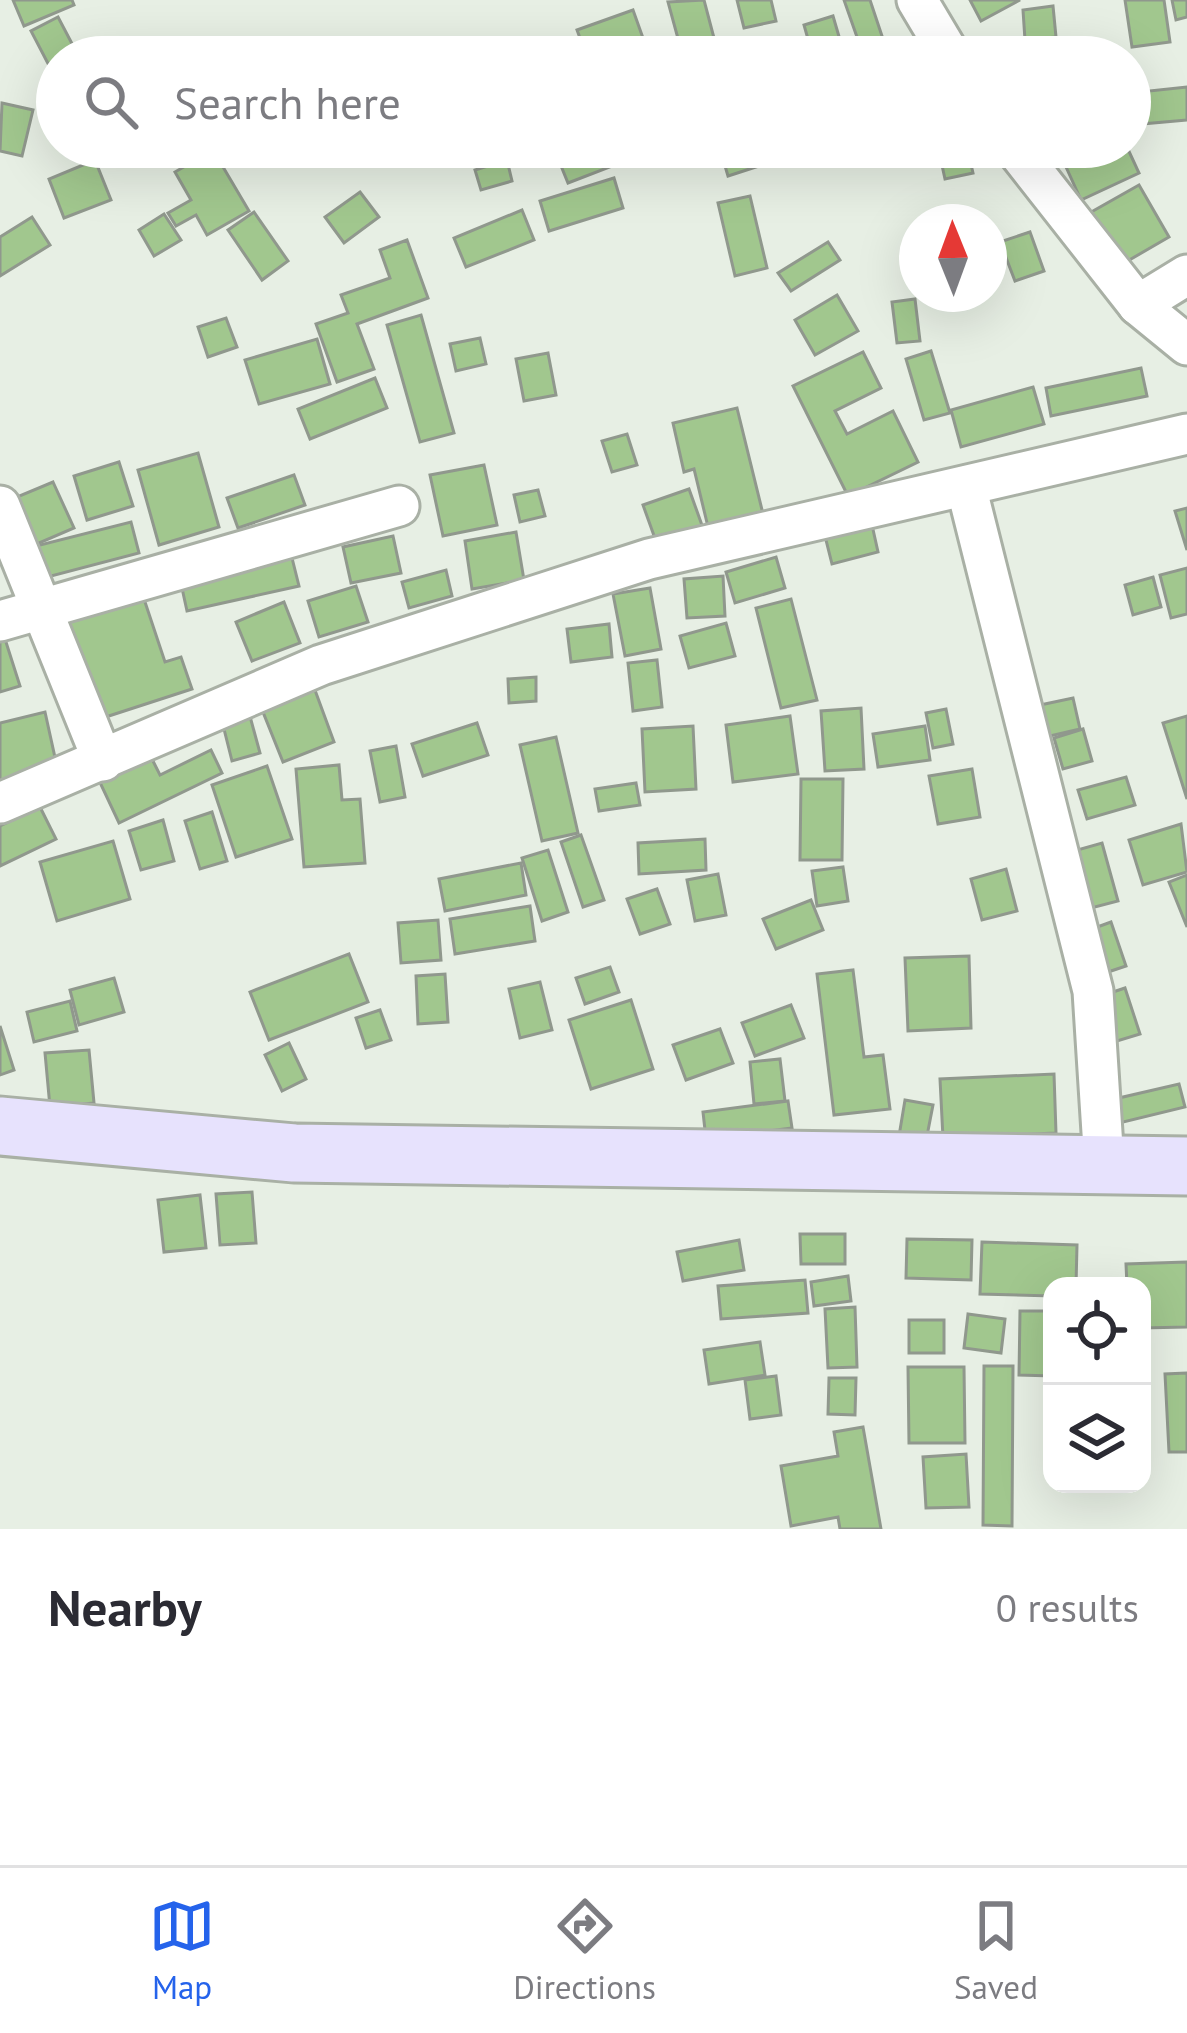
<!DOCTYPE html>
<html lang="en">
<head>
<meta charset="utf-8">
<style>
	body { margin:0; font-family:"PT Sans",sans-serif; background:#f7f7f7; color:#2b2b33 }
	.controls { position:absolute; right:36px; bottom:36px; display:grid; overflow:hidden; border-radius:24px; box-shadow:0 12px 48px #0002 }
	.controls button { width:108px; height:108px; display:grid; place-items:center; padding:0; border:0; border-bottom:3px solid #e1e1e2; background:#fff; color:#2b2b33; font:60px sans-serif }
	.compass { position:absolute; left:899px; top:204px; width:108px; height:108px; border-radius:50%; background:#fff; box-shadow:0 12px 48px #0002; rotate:359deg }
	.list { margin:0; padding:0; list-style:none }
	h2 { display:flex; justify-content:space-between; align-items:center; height:156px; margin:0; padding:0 48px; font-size:51px }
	h2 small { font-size:39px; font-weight:400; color:#7c7c81 }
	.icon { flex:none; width:66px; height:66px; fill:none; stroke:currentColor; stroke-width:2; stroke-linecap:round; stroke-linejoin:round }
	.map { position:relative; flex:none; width:1187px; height:1529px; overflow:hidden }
	.search { position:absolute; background:#fff; box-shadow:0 12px 48px #0002; left:36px; right:36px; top:36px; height:132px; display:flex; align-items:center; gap:30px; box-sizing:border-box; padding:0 42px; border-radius:66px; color:#7c7c81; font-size:45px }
	.sheet { height:336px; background:#fff }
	nav { display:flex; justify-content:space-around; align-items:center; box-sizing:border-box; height:168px; border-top:3px solid #e1e1e2; background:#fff; font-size:33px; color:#7c7c81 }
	nav a { display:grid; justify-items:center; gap:6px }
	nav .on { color:#2563eb }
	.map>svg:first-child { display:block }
</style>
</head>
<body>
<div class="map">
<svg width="1187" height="1529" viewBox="0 0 1187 1529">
	<rect width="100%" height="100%" fill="#e7efe4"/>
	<g fill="#a1c78e" stroke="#90988d" stroke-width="3">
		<polygon points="13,0 72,0 74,5 24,26"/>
		<polygon points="704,0 719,57 683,57 668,2"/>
		<polygon points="737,0 771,0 776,21 744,28"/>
		<polygon points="844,0 870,0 889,57 864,57"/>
		<polygon points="970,0 1020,0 981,21"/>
		<polygon points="1125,0 1164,0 1170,42 1132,47"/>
		<polygon points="1172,0 1187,0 1187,17 1176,20"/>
		<polygon points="1053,6 1056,37 1025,40 1023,10"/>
		<polygon points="633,10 643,38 587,57 577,30"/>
		<polygon points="833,16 845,57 813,57 804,25"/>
		<polygon points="58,17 79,57 57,57 54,75 31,31"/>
		<polygon points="1187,87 1187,120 1130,125 1130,93"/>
		<polygon points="2,103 33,110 22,156 0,151"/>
		<polygon points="564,147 608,147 615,165 568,183 555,151"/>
		<polygon points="680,147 712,147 715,156 687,166"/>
		<polygon points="818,147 728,176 720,149 726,147"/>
		<polygon points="938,147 967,147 973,173 945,179"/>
		<polygon points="1057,147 1127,147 1139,173 1081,200"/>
		<polygon points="213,150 249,211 207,235 196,215 176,226 168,213 191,200 175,172"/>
		<polygon points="95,160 111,200 64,218 49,179"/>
		<polygon points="507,160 512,181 481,190 475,170"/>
		<polygon points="614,178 623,208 549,231 540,201"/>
		<polygon points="1139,185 1169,237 1100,277 1070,224"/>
		<polygon points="360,192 379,217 344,243 325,217"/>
		<polygon points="750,196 767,268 735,276 718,203"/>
		<polygon points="522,210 534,240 466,267 454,238"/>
		<polygon points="254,212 288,261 262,280 228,230"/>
		<polygon points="164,214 181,240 154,256 139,230"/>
		<polygon points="32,217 50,245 0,276 0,237"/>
		<polygon points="1030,232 1044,271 1015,281 1000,242"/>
		<polygon points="407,240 428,298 357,324 374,369 337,382 316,324 348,313 341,295 390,278 380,250"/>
		<polygon points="828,242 840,260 791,291 778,273"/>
		<polygon points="837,295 858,331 815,355 795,320"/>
		<polygon points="915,299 920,341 897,343 892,302"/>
		<polygon points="421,315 454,433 420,442 387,325"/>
		<polygon points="226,318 237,347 208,357 198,327"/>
		<polygon points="480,338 486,364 456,371 450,344"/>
		<polygon points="317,339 330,384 259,404 245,360"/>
		<polygon points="931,351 950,413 924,420 906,359"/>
		<polygon points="863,352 881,388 835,411 847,434 893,411 918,462 848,496 793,386"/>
		<polygon points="548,353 556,395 524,401 516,359"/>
		<polygon points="1141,368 1147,396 1051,416 1046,388"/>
		<polygon points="375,378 387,408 310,439 298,409"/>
		<polygon points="1033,387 1044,424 961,447 951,410"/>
		<polygon points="737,408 764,518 709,531 694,469 684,472 673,423"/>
		<polygon points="627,434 637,465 612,472 602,441"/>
		<polygon points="198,453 219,527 159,545 138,470"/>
		<polygon points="119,462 133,506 87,520 74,476"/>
		<polygon points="484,465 497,525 443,536 430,475"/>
		<polygon points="294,475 305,505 238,528 227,498"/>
		<polygon points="53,482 74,528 16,553 0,504"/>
		<polygon points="689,489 703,528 657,544 643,505"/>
		<polygon points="538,490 545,516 520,522 514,495"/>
		<polygon points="1187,508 1187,550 1175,511"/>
		<polygon points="870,516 878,552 832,564 823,528"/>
		<polygon points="131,522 139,553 36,580 28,548"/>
		<polygon points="516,532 524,580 472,589 465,541"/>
		<polygon points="393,536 401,573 351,583 343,547"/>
		<polygon points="291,554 299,586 187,611 180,579"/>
		<polygon points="776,557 785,588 735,603 726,572"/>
		<polygon points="1187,568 1187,614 1171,618 1160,575"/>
		<polygon points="446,570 452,596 409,608 402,582"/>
		<polygon points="723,576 725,616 687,618 684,579"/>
		<polygon points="1153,577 1161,607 1133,615 1125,585"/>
		<polygon points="356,586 368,622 319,637 308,601"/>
		<polygon points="650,588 661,649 625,656 613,594"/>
		<polygon points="143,596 165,662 181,657 192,689 81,725 48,627"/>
		<polygon points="791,599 817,700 781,708 756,608"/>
		<polygon points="284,602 300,643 252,661 236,622"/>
		<polygon points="726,623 735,656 689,668 680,636"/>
		<polygon points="609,624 612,657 571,662 567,629"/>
		<polygon points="5,639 20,686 0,692 0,640"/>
		<polygon points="657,660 662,707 633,711 628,663"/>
		<polygon points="536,677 536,701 509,703 508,679"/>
		<polygon points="312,682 334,742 283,762 259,702"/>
		<polygon points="1073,698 1080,729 1020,743 1012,711"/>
		<polygon points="861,708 864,769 825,771 821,711"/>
		<polygon points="248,709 260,753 232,761 221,717"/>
		<polygon points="946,709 953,744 933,748 926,713"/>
		<polygon points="45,712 58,771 0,784 0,723"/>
		<polygon points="790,716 798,774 733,782 726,725"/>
		<polygon points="1187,716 1187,799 1163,723"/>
		<polygon points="477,723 488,755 423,776 412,744"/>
		<polygon points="693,726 696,789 645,792 642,729"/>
		<polygon points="925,726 930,760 878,767 873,734"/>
		<polygon points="1083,729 1092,761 1063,769 1054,738"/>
		<polygon points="556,737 578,833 542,841 520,745"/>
		<polygon points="396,746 405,797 380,802 370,751"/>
		<polygon points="147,749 160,775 211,750 222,773 119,823 96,774"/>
		<polygon points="339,765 342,800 360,799 365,863 304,867 296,769"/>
		<polygon points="267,766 292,839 236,857 212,785"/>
		<polygon points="972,769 980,817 938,824 929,776"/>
		<polygon points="1126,777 1135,805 1087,819 1078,790"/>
		<polygon points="801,779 843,779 842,860 800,860"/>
		<polygon points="636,783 640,805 599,811 595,789"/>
		<polygon points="40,807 56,839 0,866 0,826"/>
		<polygon points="212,812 227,861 200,869 185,821"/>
		<polygon points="163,820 174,861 141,870 129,831"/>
		<polygon points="1181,824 1187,872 1143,885 1129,840"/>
		<polygon points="581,835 604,900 583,907 561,842"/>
		<polygon points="705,839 706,870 639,874 638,843"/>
		<polygon points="113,841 130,899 57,921 40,862"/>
		<polygon points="1102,843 1118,901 1072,913 1056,856"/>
		<polygon points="548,850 568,912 542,921 522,858"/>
		<polygon points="521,863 526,895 445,911 439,879"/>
		<polygon points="843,867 848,901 817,906 812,871"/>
		<polygon points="1006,869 1017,911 982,920 971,879"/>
		<polygon points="718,874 726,915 695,921 687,880"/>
		<polygon points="1187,875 1187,927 1169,882"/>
		<polygon points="657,889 670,924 640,934 627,899"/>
		<polygon points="811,900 823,930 776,949 763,919"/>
		<polygon points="530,906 535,941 455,954 450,919"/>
		<polygon points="438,920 441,960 401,963 398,923"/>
		<polygon points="1111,922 1126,966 1096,976 1081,933"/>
		<polygon points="349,954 368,1002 269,1040 250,992"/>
		<polygon points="969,956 971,1028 908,1031 905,958"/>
		<polygon points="610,967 619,992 585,1004 576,978"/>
		<polygon points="853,970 864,1057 883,1055 890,1109 834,1115 817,974"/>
		<polygon points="445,974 448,1022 418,1024 416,976"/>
		<polygon points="114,978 124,1012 79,1025 70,990"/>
		<polygon points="540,982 552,1030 520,1038 509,989"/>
		<polygon points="1125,988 1140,1034 1104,1045 1089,1000"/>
		<polygon points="631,1000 653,1069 591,1089 569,1020"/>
		<polygon points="70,1001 77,1031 34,1042 27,1012"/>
		<polygon points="791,1005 804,1038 755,1056 742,1023"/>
		<polygon points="380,1010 391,1040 366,1048 356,1018"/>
		<polygon points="0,1026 14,1070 0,1075"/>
		<polygon points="720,1029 733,1063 686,1080 673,1045"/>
		<polygon points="289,1043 306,1079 282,1091 265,1055"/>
		<polygon points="89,1050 94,1103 50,1107 45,1053"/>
		<polygon points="780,1059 785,1101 754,1104 750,1062"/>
		<polygon points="1054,1074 1056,1133 943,1138 940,1079"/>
		<polygon points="1179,1084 1185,1107 1111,1125 1106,1101"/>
		<polygon points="905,1100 933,1105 926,1141 899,1136"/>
		<polygon points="788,1101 792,1128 706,1139 703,1112"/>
		<polygon points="252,1192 256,1243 220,1245 216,1194"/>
		<polygon points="200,1195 206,1248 164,1252 158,1200"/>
		<polygon points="800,1234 845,1234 845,1264 801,1264"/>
		<polygon points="907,1239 972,1240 971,1280 906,1278"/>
		<polygon points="739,1240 744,1270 683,1281 677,1252"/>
		<polygon points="982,1242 1077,1245 1076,1286 1052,1286 1052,1296 980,1294"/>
		<polygon points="1187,1262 1187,1327 1142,1328 1142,1286 1127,1286 1126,1264"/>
		<polygon points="848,1276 851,1301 814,1306 811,1282"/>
		<polygon points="805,1280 808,1313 721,1319 718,1286"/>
		<polygon points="855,1307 857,1367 828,1368 825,1309"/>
		<polygon points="1020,1311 1052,1311 1052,1376 1019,1375"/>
		<polygon points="968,1314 1005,1319 1001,1353 964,1348"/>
		<rect x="909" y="1320" width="35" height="33"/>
		<polygon points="760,1342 765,1375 709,1384 704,1350"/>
		<polygon points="984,1366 1013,1366 1012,1526 983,1525"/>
		<polygon points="908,1367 964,1367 965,1443 909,1443"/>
		<polygon points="1187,1373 1187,1452 1169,1452 1165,1374"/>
		<polygon points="776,1376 781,1415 750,1419 745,1380"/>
		<polygon points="829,1378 856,1378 855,1415 828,1414"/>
		<polygon points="863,1427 881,1529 840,1529 838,1517 791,1526 781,1466 838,1456 834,1432"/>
		<polygon points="966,1454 969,1507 926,1508 923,1457"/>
	</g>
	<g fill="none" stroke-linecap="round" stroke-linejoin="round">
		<defs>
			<g id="street">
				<polyline points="917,0 951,57"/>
				<polyline points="1014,147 1138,305 1187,345"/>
				<polyline points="1138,305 1187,275"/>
				<polyline points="966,486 1093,991 1104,1164"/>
				<polyline points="0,506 103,761"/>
				<polyline points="0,621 399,506"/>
				<polyline points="0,803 321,665 649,559 1187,434"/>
			</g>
			<polyline id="secondary" points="0,1126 294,1153 1187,1166"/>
		</defs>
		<use href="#street" stroke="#a9b0a5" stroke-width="45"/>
		<use href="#secondary" stroke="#a9b0a5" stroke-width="63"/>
		<use href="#street" stroke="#fff" stroke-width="39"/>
		<use href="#secondary" stroke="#e7e2fd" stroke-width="57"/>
	</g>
</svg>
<div class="controls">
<button><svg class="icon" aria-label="locate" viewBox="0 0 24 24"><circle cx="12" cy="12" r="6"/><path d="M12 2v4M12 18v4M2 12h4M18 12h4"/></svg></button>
<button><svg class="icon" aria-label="layers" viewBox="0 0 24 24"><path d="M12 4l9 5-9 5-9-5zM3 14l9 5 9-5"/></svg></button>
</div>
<svg class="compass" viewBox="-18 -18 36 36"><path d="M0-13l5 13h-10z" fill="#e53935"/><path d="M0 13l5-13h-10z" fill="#7c7c81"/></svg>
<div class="search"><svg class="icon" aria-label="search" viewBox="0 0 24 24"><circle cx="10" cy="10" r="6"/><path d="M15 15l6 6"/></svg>Search here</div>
</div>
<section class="sheet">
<h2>Nearby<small>0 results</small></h2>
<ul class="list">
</ul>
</section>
<nav>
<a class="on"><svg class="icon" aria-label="map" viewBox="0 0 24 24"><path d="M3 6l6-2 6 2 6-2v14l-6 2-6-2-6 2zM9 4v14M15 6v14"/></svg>Map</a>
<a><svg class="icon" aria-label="directions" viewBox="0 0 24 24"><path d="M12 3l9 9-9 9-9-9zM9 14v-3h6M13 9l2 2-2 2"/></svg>Directions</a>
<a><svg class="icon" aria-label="saved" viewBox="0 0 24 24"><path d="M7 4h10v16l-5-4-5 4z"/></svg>Saved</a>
</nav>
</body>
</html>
